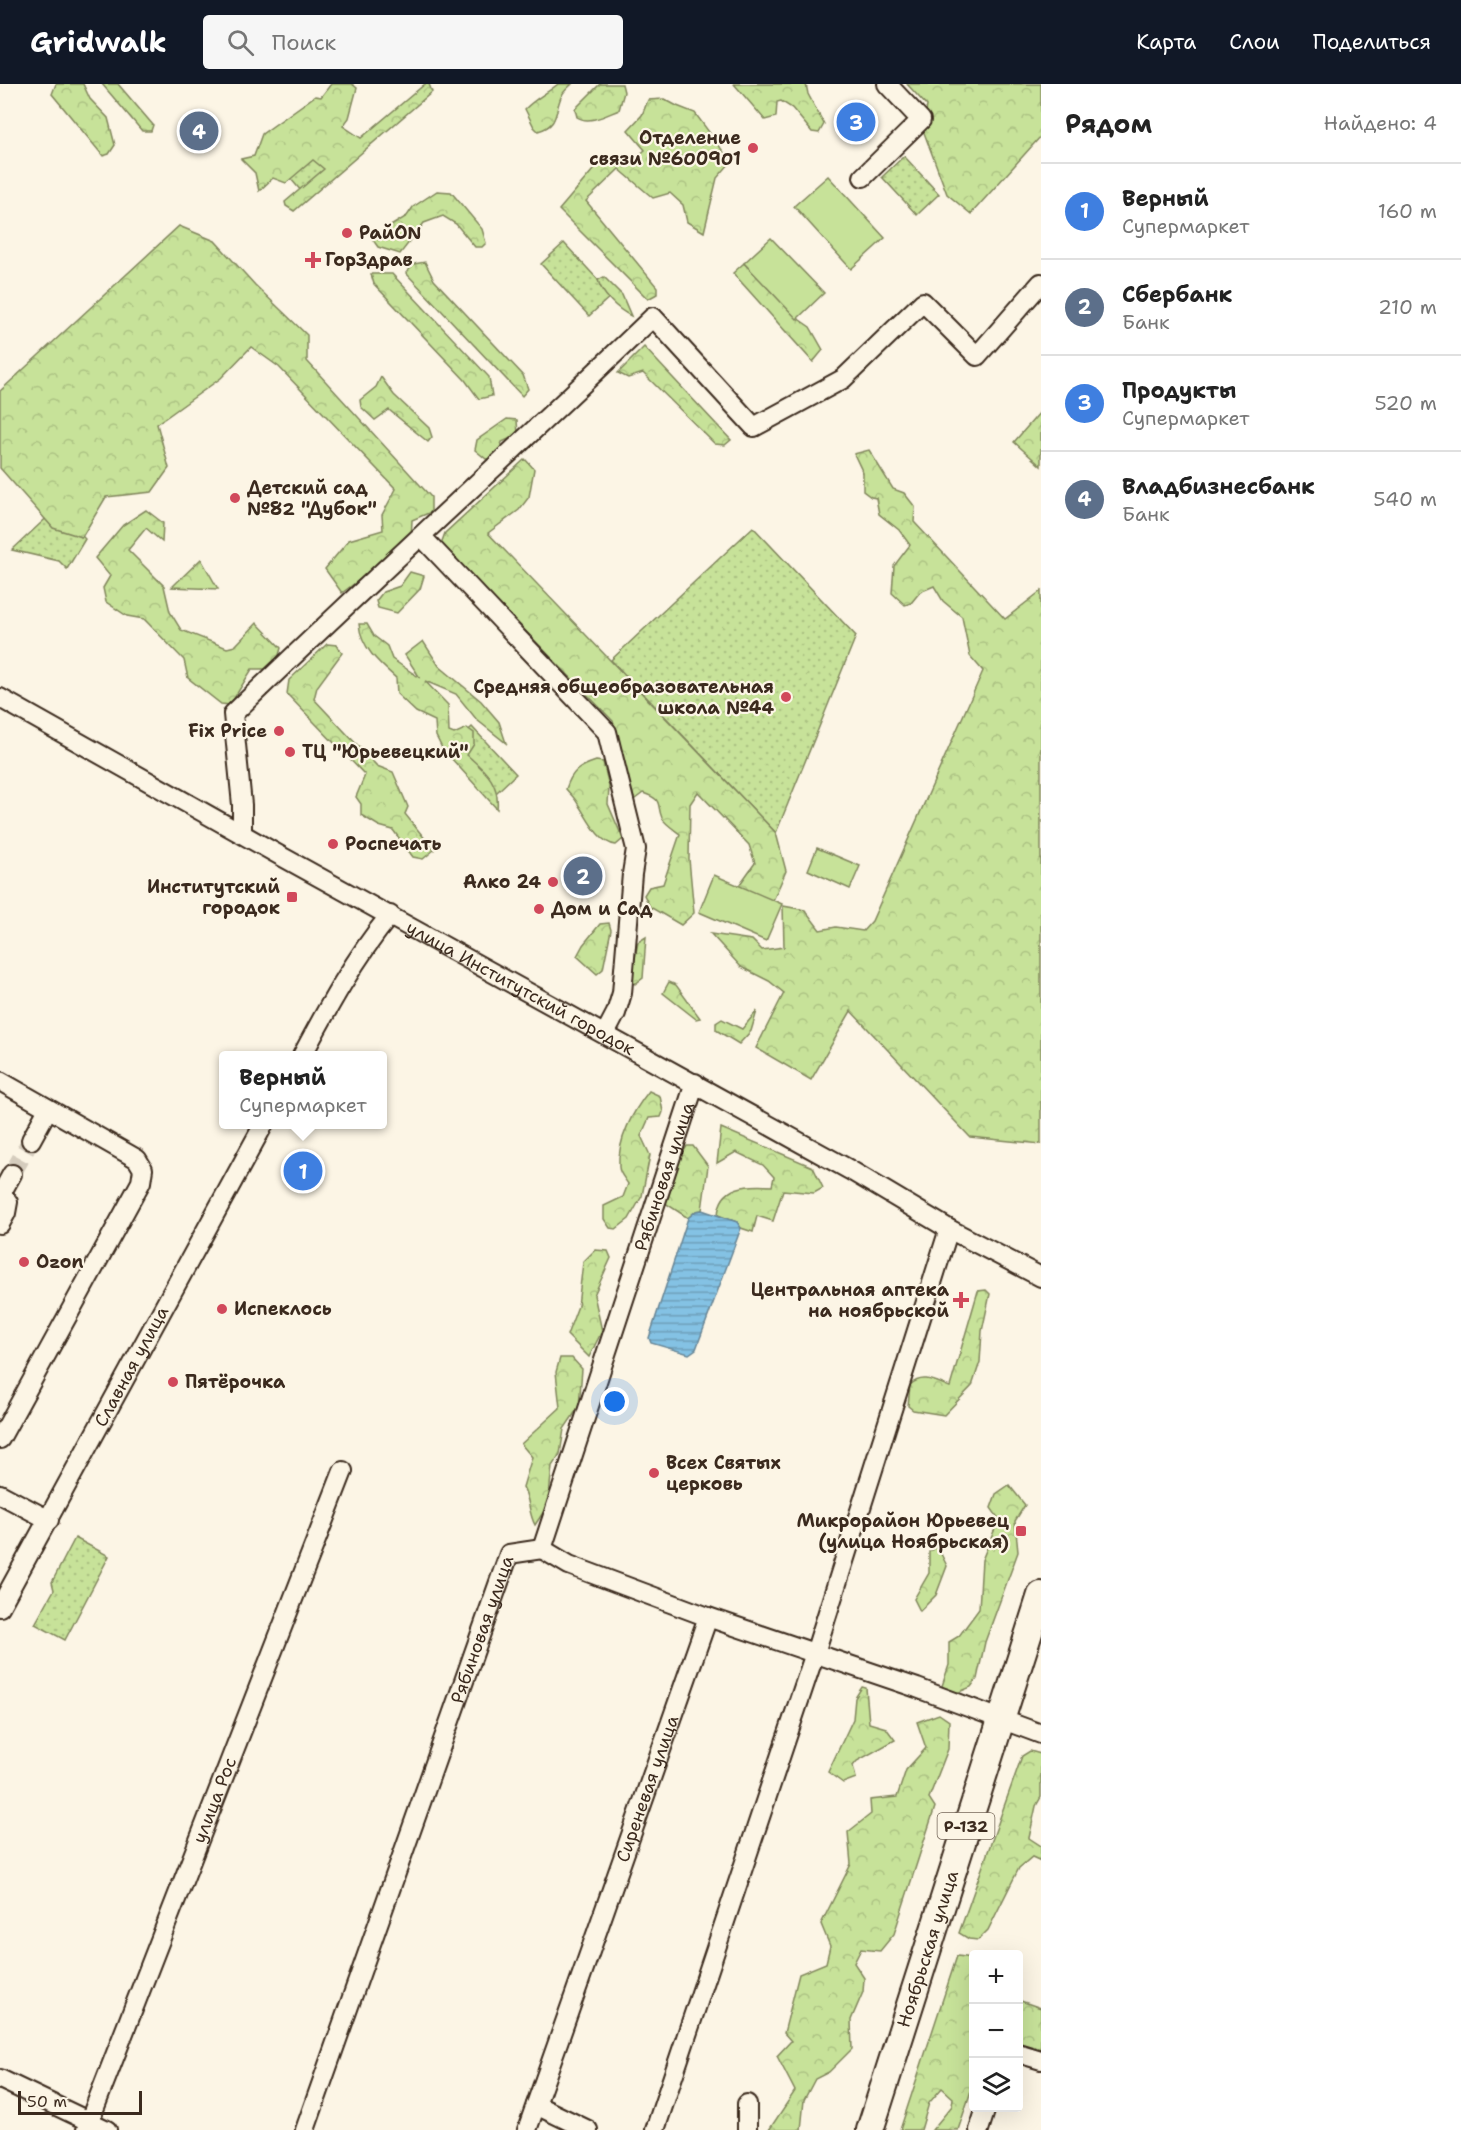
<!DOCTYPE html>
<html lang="ru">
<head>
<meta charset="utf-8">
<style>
	body { margin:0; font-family:"Shantell Sans",sans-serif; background:#f6f6f6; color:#222 }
	.controls { position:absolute; right:18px; bottom:18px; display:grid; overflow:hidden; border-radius:6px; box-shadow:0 6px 24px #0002 }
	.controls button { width:54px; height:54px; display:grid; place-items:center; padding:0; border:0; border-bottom:2px solid #e0e0e0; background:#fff; color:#222; font:30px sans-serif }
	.scale { position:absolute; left:18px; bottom:15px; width:124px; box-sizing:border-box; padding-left:6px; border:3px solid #3b2a1e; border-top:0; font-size:16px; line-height:21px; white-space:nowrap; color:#3b2a1e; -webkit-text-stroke:4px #fcf5e5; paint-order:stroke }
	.you { position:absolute; left:615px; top:1318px; width:21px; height:21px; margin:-15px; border:4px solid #fff; border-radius:50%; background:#1a73e8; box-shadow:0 0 0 9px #1a73e833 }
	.badge { display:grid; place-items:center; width:39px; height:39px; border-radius:50%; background:#111827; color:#fff; font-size:20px; font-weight:700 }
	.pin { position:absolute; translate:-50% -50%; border:3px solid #fff; box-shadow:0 2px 6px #0006 }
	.popup { position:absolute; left:219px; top:967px; width:168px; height:78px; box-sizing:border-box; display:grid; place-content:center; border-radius:6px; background:#fff; filter:drop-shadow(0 2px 4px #0005); font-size:20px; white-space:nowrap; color:#767676 }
	.popup b { font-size:22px; color:#222 }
	.popup::after { content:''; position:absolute; left:50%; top:100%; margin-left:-12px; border:12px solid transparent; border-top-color:#fff }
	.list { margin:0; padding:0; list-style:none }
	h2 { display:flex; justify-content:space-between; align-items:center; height:78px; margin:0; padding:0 24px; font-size:26px }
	h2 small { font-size:20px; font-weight:400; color:#767676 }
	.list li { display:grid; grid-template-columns:39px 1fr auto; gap:18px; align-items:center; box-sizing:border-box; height:96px; padding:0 24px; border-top:2px solid #e0e0e0 }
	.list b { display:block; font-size:22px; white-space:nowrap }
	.list p { margin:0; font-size:20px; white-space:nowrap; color:#767676 }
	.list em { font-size:20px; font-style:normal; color:#767676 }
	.icon { flex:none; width:33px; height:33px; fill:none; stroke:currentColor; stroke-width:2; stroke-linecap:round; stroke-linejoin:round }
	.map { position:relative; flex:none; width:1041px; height:2046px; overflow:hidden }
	header { display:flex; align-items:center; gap:36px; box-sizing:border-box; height:84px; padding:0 30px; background:#111827; color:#fff }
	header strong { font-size:28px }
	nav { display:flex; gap:33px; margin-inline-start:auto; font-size:21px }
	.search { width:420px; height:54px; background:#f6f6f6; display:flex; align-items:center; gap:15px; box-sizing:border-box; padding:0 21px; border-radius:6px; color:#767676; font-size:22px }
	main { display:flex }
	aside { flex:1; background:#fff }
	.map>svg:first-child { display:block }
</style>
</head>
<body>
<header>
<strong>Gridwalk</strong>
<div class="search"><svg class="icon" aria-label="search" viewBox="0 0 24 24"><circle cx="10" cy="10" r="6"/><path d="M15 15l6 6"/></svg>Поиск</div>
<nav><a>Карта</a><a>Слои</a><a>Поделиться</a></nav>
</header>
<main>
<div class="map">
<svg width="1041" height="2046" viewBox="0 0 1041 2046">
	<defs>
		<pattern id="green-dots" width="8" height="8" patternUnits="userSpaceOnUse" patternTransform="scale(1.5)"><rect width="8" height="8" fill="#c7e299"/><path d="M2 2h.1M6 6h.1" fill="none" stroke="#acc283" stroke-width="1.8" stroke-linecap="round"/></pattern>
		<pattern id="forest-crowns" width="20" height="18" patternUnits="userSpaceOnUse" patternTransform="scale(1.5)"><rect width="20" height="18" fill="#c7e299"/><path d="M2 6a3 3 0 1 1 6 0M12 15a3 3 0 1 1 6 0" fill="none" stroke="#acc283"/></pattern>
		<pattern id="water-rules" width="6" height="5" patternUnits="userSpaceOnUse" patternTransform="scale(1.5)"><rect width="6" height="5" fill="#84c2e4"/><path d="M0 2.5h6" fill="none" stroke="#6d9eb8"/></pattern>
	</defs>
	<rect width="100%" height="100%" fill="#fcf5e5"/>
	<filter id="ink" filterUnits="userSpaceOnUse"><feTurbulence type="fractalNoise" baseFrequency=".0167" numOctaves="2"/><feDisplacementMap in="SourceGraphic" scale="12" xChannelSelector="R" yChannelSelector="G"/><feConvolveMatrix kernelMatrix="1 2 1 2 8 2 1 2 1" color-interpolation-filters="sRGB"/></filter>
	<g filter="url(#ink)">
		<g fill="url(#green-dots)" stroke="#81865c" stroke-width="1.5">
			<polygon points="322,56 340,76 302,108 285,88"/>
			<polygon points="904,72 939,110 917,131 882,93"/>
			<polygon points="564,159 612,211 589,232 541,180"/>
			<polygon points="56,425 85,455 67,485 59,477 12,466"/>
			<polygon points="753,443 856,552 776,749 611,576"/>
			<polygon points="472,643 516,690 496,709 451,662"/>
			<polygon points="75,1454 109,1472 65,1556 35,1540 54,1506 52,1498"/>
		</g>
		<g fill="url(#forest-crowns)" stroke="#81865c" stroke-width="1.5">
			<polygon points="56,0 83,0 90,15 108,34 115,61 109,70 103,72 52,10"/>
			<polygon points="102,0 118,0 153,41 151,47 142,47"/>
			<polygon points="331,0 352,0 357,4 349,34 343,42 361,54 425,0 429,0 432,8 294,127 286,122 285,118 324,85 313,76 286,99 273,94 259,107 255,89 241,75 254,72 262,50 315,12 321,13"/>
			<path d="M558 0H572C569 3 564 7 562 11 554 27 560 41 538 47L534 43 525 25C535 15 547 9 558 0Z"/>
			<path d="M600 0H622L624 8 619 26C606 31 589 41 577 33L575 25Z"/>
			<polygon points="734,0 806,0 808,10 824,40 819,49 812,48 792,24 781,17 777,18 776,33 765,36"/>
			<polygon points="907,0 1041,0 1041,52 971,130 947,110 923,46 927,22"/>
			<polygon points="664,15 677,22 695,29 731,78 717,94 704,148 687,138 683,121 670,109 653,114 619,85 586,117 657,203 657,210 648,215 559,126 599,79 610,75 625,83 645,66 628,46 642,31 648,16"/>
			<polygon points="437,107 451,108 482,145 486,159 482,163 475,163 456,140 443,132 424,139 400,170 378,163 373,156 376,151 407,132 413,123"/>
			<polygon points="179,142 215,157 255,201 307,251 307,277 431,413 431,428 412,436 411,456 342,509 325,485 349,456 383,446 382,431 396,405 279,283 251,263 221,294 157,340 169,384 152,408 106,413 82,453 53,444 0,384 0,307"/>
			<polygon points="425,178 434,196 523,291 528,305 522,312 406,189 414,180"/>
			<polygon points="744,179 797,234 810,243 823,266 813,278 733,189"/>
			<polygon points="371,190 392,190 489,293 492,312 479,315 465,296 374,200"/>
			<path d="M604 193 622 211 631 232C617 225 602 211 598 196Z"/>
			<polygon points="644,263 731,356 725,361 715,360 643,289 628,294 618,289"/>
			<polygon points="381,293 394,311 429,344 432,353 428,358 389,326 375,336 361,323 360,316 376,303"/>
			<polygon points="1041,327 1041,382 1014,358"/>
			<polygon points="507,335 517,336 518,351 502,358 497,374 486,375 475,366 477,356"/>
			<polygon points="869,366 893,405 904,409 915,423 914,438 1005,535 1041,507 1041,1060 970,1053 851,927 811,996 756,964 784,909 769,897 741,883 711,850 752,856 762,866 784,863 783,822 805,826 820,846 836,843 863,847 872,837 983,587 970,572 962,533 943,517 934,502 920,508 911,519 905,521 892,509 894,482 910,461 899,446 879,430 876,414 871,413 863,407 863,389 854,370"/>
			<path d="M525 375 534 385 529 413 519 426 488 449 776 749 786 787 771 821 735 807 755 779 749 761 698 708 690 720 689 775 694 829 681 841 650 823 644 811 649 803 663 800 680 750C675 746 665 740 662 734 656 720 664 716 643 709L635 715 630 709 613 637 441 460 445 449Z"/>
			<polygon points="146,426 163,439 162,458 146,444 128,466 164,502 170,528 181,546 227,564 235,562 257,539 281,564 275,585 252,585 230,621 221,620 188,594 184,576 144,535 127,532 106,518 103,504 110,492 95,474 123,441"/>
			<polygon points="201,475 218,505 172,503"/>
			<polygon points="410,488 424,492 420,505 397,529 378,524 376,517 383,508 400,502"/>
			<path d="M359 540H367L374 552 387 562 392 575 420 594 405 571 423 557 439 582 481 617 499 638 506 659 477 636 456 610 425 597 448 621 449 648 454 650 467 644 474 649V660L467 671C485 687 500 698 497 725L442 664 436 652 435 637 416 628 397 610 396 594C380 580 361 564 359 540Z"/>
			<polygon points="327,560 337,561 342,569 317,603 314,615 377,682 393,688 408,723 405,730 434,766 423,775 413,773 393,746 379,742 361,731 361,720 356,713 365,691 287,610 289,596"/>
			<path d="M596 677 603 678 609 702 608 720 623 755 616 761C598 759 587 733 578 720 575 714 570 710 566 705 572 687 578 683 596 677Z"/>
			<polygon points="609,839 611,846 603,885 597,890 577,872 583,861 600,840"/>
			<polygon points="646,853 643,894 635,900 631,895 638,858"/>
			<polygon points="669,898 676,901 700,934 696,935 663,909"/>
			<polygon points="757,927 751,947 739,960 716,946 716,939 722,935 742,945"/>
			<path d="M649 1007 660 1012 663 1028 661 1033 649 1034 641 1052 650 1071 642 1112 629 1135 616 1145 610 1144 604 1135V1122L623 1113 628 1100C625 1095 619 1089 619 1083 617 1056 633 1027 649 1007Z"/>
			<path d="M721 1044 813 1083 823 1104 814 1109 783 1106 773 1137 757 1132 753 1148 741 1144 737 1138 718 1131C720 1101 748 1100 772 1102L774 1093 763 1081 736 1068 717 1079Z"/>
			<polygon points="687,1062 693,1062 708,1082 702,1126 696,1127 688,1134 665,1119 677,1078"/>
			<polygon points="595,1166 608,1167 611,1174 594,1211 602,1247 589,1273 567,1251 578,1222 583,1178"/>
			<path d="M986 1206 990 1210 982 1247 980 1278 972 1302 944 1331 913 1326 908 1322 910 1301C923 1289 936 1298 950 1303L978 1207Z"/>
			<path d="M560 1274H572L582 1285 579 1323 564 1345 560 1370 552 1382 548 1421 535 1441C528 1428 530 1415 523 1403L532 1373 521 1360 560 1324 556 1288Z"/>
			<polygon points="1009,1401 1025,1421 1015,1437 1018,1468 985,1558 977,1595 971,1603 950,1612 941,1605 949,1581 949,1558 959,1552 979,1525 982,1476 999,1435 991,1424 996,1410"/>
			<polygon points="937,1462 947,1482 936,1511 920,1527 914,1515 929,1489 929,1468"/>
			<polygon points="862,1603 866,1604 869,1639 886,1644 895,1656 857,1677 853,1682 856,1694 843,1699 828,1688 853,1635 855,1614"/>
			<polygon points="939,1630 949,1637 948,1665 929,1714 935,1723 894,1850 880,1867 861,1865 854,1879 864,1894 863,1908 851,1936 852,1965 829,1988 815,1995 804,2016 801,2046 769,2046 795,2007 777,1972 791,1957 784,1949 799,1890 826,1879 830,1862 821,1840 851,1780 848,1748 871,1730 870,1716 897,1713 906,1686 926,1664 917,1638"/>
			<polygon points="1030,1667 1041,1670 1041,1713 1036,1722 1029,1754 1041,1762 1041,1777 1032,1773 1019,1784 988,1846 978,1856 969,1855 959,1849 1022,1672"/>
			<polygon points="957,1872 973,1874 973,2001 958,2046 932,2046 952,2022 953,2014 942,2004 929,2019 921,2046 900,2046"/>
			<polygon points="1018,1916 1041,1924 1041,1969 1019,1962"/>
		</g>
		<g fill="#c7e299" stroke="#81865c" stroke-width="1.5">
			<polygon points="828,92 885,154 851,185 794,122"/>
			<polygon points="771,154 824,209 797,235 744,179"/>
			<polygon points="817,764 860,782 850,805 808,786"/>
			<polygon points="714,791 782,820 766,857 699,828"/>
		</g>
		<polygon fill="url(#water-rules)" stroke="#678595" stroke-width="1.5" points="702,1126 737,1138 741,1144 696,1265 689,1270 651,1259 649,1254 688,1134 696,1127"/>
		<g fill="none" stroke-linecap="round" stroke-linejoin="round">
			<polyline stroke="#d5ccbd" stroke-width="18" stroke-dasharray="18 9" stroke-linecap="butt" points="12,1090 31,1056"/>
			<defs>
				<g id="minor">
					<polyline points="863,93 921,36 887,0"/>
					<polyline points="422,453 607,648 636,765 632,790 622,909 616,929 605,950"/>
					<path id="s1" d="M0 614 279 771 850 1086 949 1145 1041 1193"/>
					<path d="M242 749V721L233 630C371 496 514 367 653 233L754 343 843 295 923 218 977 272 1041 199"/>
					<path d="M302 972C328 923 355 874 390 831"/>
					<polyline points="0,997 137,1075 143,1085 141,1098 0,1355"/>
					<polyline points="31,1056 48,1025"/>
					<polyline points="0,1109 8,1118 6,1129 0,1140"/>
					<polyline points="1,1110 12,1090"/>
					<polyline points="0,1410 49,1436"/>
					<polyline points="542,1465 569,1481 708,1533 917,1604 1041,1650"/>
					<path id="s2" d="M542 1465 695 999"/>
					<path id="s3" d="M0 1523 264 1040"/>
					<polyline points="1018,1969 1041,1976"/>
					<polyline points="0,1995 107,2046"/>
					<polyline points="747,2020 747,2046"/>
					<polyline points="536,2021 588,2046"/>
					<path id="s4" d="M86 2046 343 1387"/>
					<path id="s5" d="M305 2046 509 1470 542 1465"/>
					<path id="s6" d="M527 2046 708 1533"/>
					<polyline points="655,2046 815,1569 949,1145"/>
					<polyline points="979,2046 986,2024"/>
				</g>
				<g id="highway">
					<path id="s7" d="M870 2046 1041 1511"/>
				</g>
			</defs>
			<use href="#minor" stroke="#3b2a1e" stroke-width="22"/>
			<use href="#highway" stroke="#3b2a1e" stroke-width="30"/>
			<use href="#minor" stroke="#fcf5e5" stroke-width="18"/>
			<use href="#highway" stroke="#fcf5e5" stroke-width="26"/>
		</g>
	</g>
	<g fill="#d1495b" stroke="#fcf5e5" stroke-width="2">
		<circle cx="753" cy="64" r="6"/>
		<circle cx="347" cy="149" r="6"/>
		<path d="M310 167h6v6h6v6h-6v6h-6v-6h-6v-6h6z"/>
		<circle cx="235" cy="414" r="6"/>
		<circle cx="786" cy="613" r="6"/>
		<circle cx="279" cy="647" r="6"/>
		<circle cx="290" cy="668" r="6"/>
		<circle cx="333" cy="760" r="6"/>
		<circle cx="553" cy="798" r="6"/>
		<rect x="286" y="807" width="12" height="12" rx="3"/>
		<circle cx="539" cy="825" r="6"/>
		<circle cx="24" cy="1178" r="6"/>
		<path d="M958 1207h6v6h6v6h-6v6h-6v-6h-6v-6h6z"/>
		<circle cx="222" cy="1225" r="6"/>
		<circle cx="173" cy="1298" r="6"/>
		<circle cx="654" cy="1389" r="6"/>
		<rect x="1015" y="1441" width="12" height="12" rx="3"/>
	</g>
	<g text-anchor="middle" stroke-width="4.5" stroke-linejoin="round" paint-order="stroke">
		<rect fill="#fcf5e5" stroke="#75675a" stroke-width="1.5" x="937.5" y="1729" width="57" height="26" rx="4.5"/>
		<g font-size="16" font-weight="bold" fill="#3b2a1e">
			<text x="966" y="1748">Р-132</text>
		</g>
		<g font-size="18" font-weight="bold" fill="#3b2a1e" stroke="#fcf5e5" text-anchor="start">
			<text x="741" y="60" text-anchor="end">Отделение<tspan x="741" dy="21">связи №600901</tspan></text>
			<text x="359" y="155">РайON</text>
			<text x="325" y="182">ГорЗдрав</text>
			<text x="247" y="410">Детский сад<tspan x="247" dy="21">№82 "Дубок"</tspan></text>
			<text x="774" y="609" text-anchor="end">Средняя общеобразовательная<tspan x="774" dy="21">школа №44</tspan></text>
			<text x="267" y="653" text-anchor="end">Fix Price</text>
			<text x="302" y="674">ТЦ "Юрьевецкий"</text>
			<text x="345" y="766">Роспечать</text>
			<text x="541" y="804" text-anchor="end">Алко 24</text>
			<text x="280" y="809" text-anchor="end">Институтский<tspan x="280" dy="21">городок</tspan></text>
			<text x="551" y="831">Дом и Сад</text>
			<text x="36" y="1184">Ozon</text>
			<text x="949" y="1212" text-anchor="end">Центральная аптека<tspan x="949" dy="21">на ноябрьской</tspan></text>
			<text x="234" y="1231">Испеклось</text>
			<text x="185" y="1304">Пятёрочка</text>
			<text x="666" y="1385">Всех Святых<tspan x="666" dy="21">церковь</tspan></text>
			<text x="1009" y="1443" text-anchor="end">Микрорайон Юрьевец<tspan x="1009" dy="21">(улица Ноябрьская)</tspan></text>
		</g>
		<g font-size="18" fill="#3b2a1e" stroke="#fcf5e5">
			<text dy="6" stroke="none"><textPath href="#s1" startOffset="596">улица Институтский городок</textPath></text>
			<text dy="6" stroke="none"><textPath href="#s2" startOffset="392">Рябиновая улица</textPath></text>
			<text dy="6" stroke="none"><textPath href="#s3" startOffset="274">Славная улица</textPath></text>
			<text dy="6" stroke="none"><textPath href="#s5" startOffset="531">Рябиновая улица</textPath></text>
			<text dy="6" stroke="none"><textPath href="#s6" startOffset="362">Сиреневая улица</textPath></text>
			<text dy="6" stroke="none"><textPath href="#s4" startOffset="354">улица Рос</textPath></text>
			<text dy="6" stroke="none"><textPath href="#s7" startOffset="190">Ноябрьская улица</textPath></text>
		</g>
	</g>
</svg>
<div class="controls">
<button>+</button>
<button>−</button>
<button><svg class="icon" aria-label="layers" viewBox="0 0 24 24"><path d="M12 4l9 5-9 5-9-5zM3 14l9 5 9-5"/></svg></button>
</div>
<div class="scale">50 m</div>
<div class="you"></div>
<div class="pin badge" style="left:303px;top:1087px;background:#3f7fe0">1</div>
<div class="popup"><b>Верный</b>Супермаркет</div>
<div class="pin badge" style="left:583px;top:792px;background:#5c6f8a">2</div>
<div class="pin badge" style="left:856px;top:38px;background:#3f7fe0">3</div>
<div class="pin badge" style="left:199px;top:47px;background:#5c6f8a">4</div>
</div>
<aside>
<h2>Рядом<small>Найдено: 4</small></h2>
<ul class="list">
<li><span class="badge" style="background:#3f7fe0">1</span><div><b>Верный</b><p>Супермаркет</p></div><em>160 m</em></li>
<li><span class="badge" style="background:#5c6f8a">2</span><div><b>Сбербанк</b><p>Банк</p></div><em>210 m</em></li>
<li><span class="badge" style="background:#3f7fe0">3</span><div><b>Продукты</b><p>Супермаркет</p></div><em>520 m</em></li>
<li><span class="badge" style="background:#5c6f8a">4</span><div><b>Владбизнесбанк</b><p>Банк</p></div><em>540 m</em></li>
</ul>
</aside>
</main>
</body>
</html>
